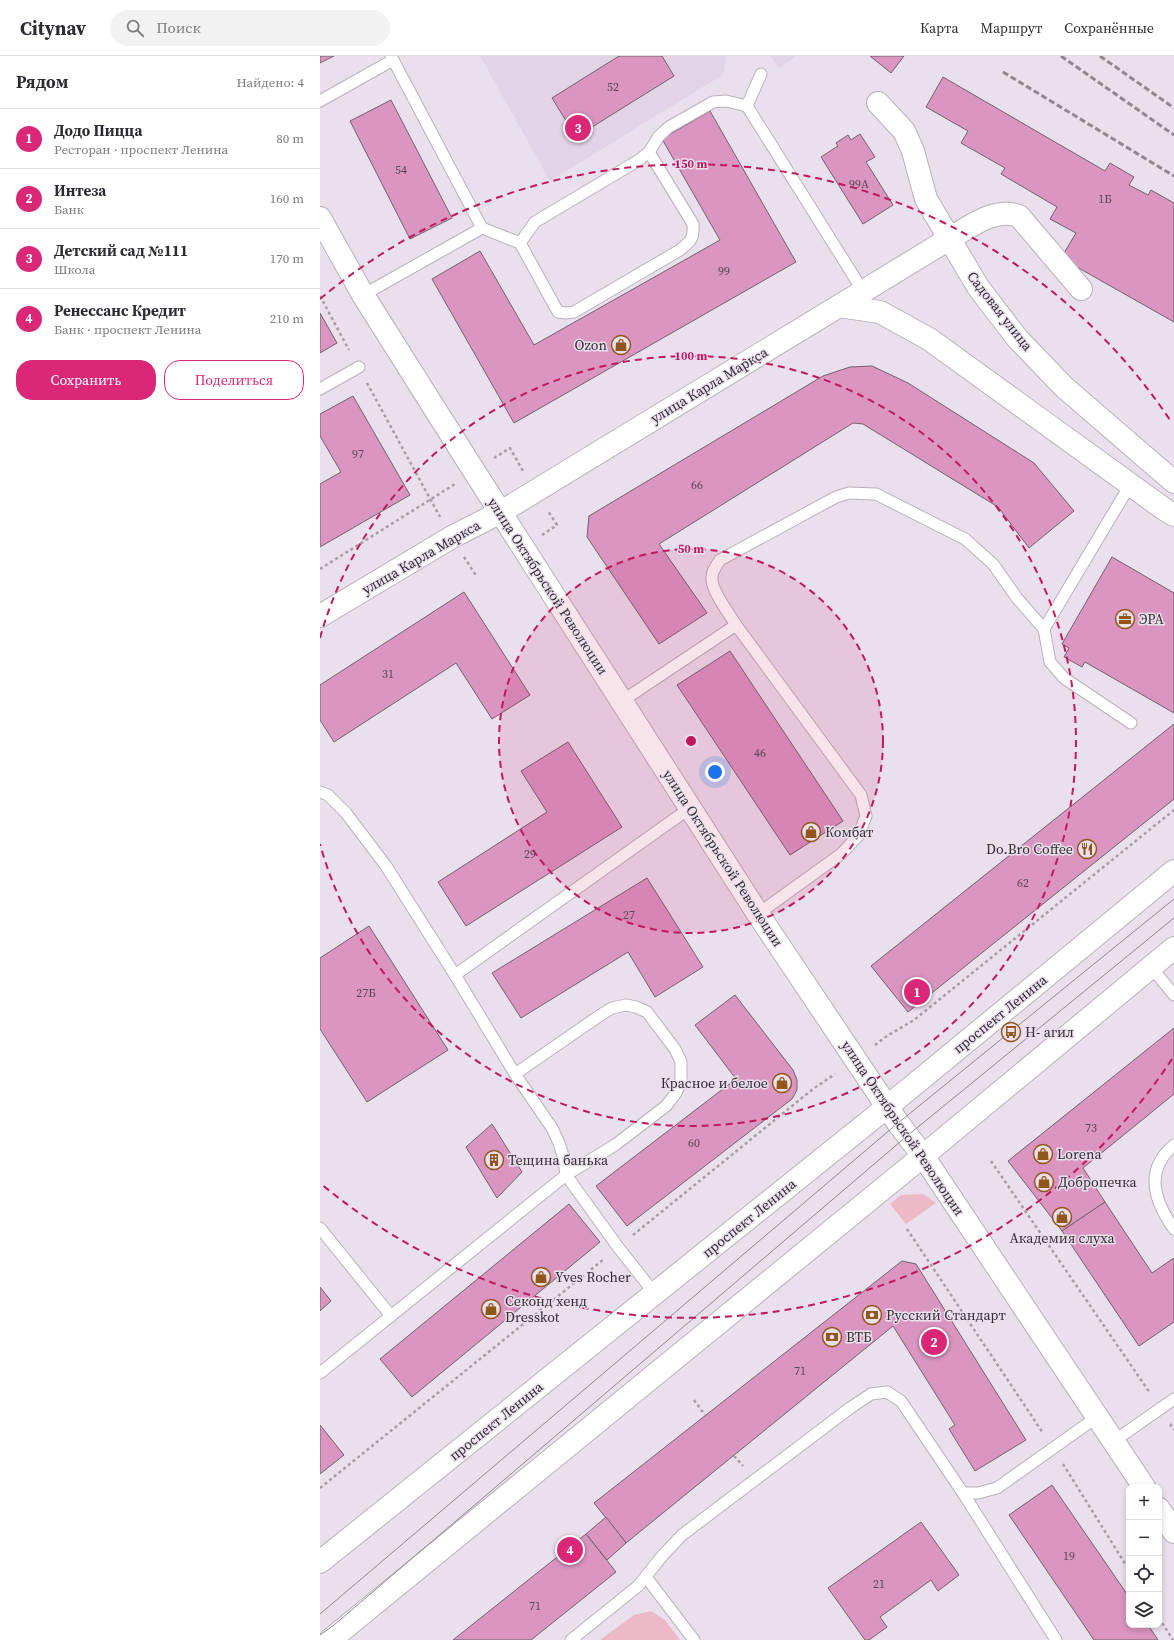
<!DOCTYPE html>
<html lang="ru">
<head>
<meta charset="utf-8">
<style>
	body { margin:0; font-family:"Source Serif 4",serif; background:#f2f2f3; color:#2b2b33 }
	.controls { position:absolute; right:12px; bottom:12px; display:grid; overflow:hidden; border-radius:8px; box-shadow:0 2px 6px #0003 }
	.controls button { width:36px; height:36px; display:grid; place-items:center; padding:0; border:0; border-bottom:1px solid #e1e1e2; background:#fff; color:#2b2b33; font:20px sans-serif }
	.you { position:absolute; left:395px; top:716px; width:14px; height:14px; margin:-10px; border:3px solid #fff; border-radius:50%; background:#1a73e8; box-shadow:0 0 0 6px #1a73e833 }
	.badge { display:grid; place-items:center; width:26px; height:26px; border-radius:50%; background:#db2777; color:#fff; font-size:13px; font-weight:700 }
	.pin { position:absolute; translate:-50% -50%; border:2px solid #fff; box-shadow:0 1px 4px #0006 }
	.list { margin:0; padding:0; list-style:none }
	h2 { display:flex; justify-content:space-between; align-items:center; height:52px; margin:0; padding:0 16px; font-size:17px }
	h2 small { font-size:13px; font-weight:400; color:#7c7c81 }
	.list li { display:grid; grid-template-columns:26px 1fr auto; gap:12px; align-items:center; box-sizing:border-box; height:60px; padding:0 16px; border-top:1px solid #e1e1e2 }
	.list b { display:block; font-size:15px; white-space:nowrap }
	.list p { margin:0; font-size:13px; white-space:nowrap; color:#7c7c81 }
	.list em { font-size:13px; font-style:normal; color:#7c7c81 }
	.actions { display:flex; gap:8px; padding:12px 16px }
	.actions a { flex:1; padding:9px 0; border:1px solid #db2777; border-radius:16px; text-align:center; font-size:14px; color:#db2777 }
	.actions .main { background:#db2777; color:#fff }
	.icon { flex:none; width:22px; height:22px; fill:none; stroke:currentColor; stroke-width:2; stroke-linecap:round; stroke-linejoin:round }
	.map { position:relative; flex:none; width:854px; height:1584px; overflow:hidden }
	header { display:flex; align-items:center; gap:24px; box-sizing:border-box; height:56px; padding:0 20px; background:#fff; border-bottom:1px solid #e1e1e2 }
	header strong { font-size:19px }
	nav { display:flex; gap:22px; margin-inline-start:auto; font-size:14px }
	.search { width:280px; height:36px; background:#f2f2f3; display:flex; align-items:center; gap:10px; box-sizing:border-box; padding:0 14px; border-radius:22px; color:#7c7c81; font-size:15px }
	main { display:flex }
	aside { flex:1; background:#fff }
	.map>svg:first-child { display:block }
</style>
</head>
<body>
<header>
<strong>Citynav</strong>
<div class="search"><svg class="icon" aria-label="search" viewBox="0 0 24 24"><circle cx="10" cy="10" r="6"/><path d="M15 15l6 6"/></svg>Поиск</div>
<nav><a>Карта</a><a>Маршрут</a><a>Сохранённые</a></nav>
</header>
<main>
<aside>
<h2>Рядом<small>Найдено: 4</small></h2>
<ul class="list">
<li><span class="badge">1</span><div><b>Додо Пицца</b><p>Ресторан · проспект Ленина</p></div><em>80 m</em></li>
<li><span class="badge">2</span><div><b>Интеза</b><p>Банк</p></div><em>160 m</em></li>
<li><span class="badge">3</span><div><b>Детский сад №111</b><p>Школа</p></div><em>170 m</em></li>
<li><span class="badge">4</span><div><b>Ренессанс Кредит</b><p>Банк · проспект Ленина</p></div><em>210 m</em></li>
</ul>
<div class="actions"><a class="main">Сохранить</a><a>Поделиться</a></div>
</aside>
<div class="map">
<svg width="854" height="1584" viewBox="0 0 854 1584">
	<rect width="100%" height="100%" fill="#eadfec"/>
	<g fill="#e3d3e6">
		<polygon points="160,0 406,0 404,18 230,125"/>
		<polygon points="450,0 476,0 459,12"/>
	</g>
	<g fill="#edb9c7">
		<polygon points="603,1138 616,1147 586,1168 570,1148 581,1139"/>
		<polygon points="331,1555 345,1564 360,1584 280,1584 314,1559"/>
	</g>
	<g fill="#da95c1" stroke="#70636b">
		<polygon points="0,0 14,0 0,7"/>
		<polygon points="299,0 342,0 354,20 256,81 232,42"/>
		<polygon points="550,0 584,0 571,17"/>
		<polygon points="623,21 785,115 790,107 814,121 809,129 828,139 831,134 854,147 854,266 741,202 756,177 730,163 737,151 681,118 685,112 641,87 648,75 606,51"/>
		<polygon points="71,44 132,162 90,183 30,65"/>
		<polygon points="390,55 476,206 194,367 112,223 160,195 214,289 400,184 342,83"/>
		<polygon points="540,78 555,101 546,106 573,149 543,168 501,101 518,90 516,87 528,79 531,84"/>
		<polygon points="0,257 17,287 0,297"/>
		<polygon points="552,310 588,327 714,407 754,455 709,492 678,451 543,368 533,367 339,488 387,557 339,588 267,481 269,460 503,320 530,311"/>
		<polygon points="33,340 90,439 0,491 0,428 21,416 0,380 0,358"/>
		<polygon points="792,501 854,537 854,657 765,606 762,611 744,601 749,592 742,588"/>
		<polygon points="144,536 210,639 172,663 136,607 14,686 0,664 0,629"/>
		<polygon points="410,595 523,765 470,799 357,629"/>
		<polygon points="854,668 854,743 588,956 551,910"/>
		<polygon points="248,686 302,771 146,870 118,826 227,756 201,715"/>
		<polygon points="327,822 383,911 335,941 308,896 201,962 172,917"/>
		<polygon points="49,870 128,994 47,1046 0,973 0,902"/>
		<polygon points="415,939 473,1014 477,1024 477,1034 472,1043 307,1170 276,1130 416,1023 375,969"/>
		<polygon points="854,972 854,1038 763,1112 785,1146 742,1175 688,1105"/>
		<polygon points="172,1068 202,1116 177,1142 146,1091"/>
		<polygon points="785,1146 832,1217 854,1202 854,1266 819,1290 742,1175"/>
		<polygon points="249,1148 280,1186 92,1341 60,1303"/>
		<polygon points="582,1205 596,1208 706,1384 655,1415 629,1373 635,1369 573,1270 306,1487 274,1447"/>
		<polygon points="0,1231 11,1245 0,1255"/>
		<polygon points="0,1369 24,1399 0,1418"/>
		<polygon points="732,1429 809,1541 809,1569 828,1569 838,1584 774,1584 689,1459"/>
		<polygon points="286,1461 306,1487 287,1504 266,1478"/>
		<polygon points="601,1466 639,1519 618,1535 611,1524 560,1561 567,1571 549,1584 545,1584 508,1532"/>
		<polygon points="266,1478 296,1516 211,1584 133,1584"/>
	</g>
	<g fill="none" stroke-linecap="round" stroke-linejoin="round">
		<defs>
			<g id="service">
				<path d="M71 0 162 172 200 187 238 256 245 257 254 256 360 194C371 185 374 183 373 168L329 96"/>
				<polyline points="0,45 73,4"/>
				<polyline points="427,50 543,235"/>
				<polyline points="200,187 215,166 319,104 329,96 339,80 349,71 393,46 406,45 427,50 441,18"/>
				<polyline points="43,239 162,172"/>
				<polyline points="0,333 39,311"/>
				<polyline points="724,573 730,606 744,622 811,667"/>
				<polyline points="302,645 416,569"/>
				<polyline points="0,736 8,739 26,757 66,810 135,919 195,1018 232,1072 239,1087 244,1103 246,1119 298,1191 335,1238"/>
				<path d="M438 858 521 798 538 780 546 760 541 739 416 569C410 559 392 535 392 524 391 516 396 510 400 504L516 441 529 437 556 438 645 483 673 508 697 542 724 573 810 429"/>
				<polyline points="831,911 854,939"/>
				<polyline points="135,919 370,752"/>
				<path d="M854 1089C824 1114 834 1145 854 1173"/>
				<polyline points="0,1172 71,1260"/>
				<polyline points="0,1317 246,1119 295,1089 346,1050 356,1037 361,1025 361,1006 355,993 327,956 316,951 306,949 292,952 282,958 195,1018"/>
				<polyline points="794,1385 854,1343"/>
				<polyline points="643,1437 736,1584"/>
				<polyline points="326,1521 374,1584"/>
				<polyline points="251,1584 318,1530 343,1499 362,1479 530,1352 551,1338 567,1336 581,1345 643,1437 658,1437 677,1432 777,1361"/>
			</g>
			<g id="minor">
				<polyline points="558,47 584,75 593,95 606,143 658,231 697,282 744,331 854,426"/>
				<polyline points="519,250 560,256 609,283 844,453 854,459"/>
				<path d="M0 560 132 481 181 456 629 183C650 171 674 151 699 160L761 233"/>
			</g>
			<g id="tertiary">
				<polyline points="0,162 43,239 154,415 438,858 578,1067 603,1100 824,1431"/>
				<polyline points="839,1453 854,1476"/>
			</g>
			<g id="secondary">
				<polyline points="0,1506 567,1051 854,815"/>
				<polyline points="10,1584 603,1100 854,892"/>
			</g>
		</defs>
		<use href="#service" stroke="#bab0bc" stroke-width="13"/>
		<use href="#minor" stroke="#bab0bc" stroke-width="24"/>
		<use href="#tertiary" stroke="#bab0bc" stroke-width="24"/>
		<use href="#secondary" stroke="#bab0bc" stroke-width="24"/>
		<g stroke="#a59da7" stroke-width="2.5" stroke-dasharray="3 3" stroke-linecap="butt">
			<polyline points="0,240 29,294"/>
			<polyline points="47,327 120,461"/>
			<polyline points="174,402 190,392 203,415"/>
			<polyline points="222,479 237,469 228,455"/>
			<polyline points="144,501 157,521"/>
			<polyline points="0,513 135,428"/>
			<polyline points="555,989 567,980 594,964 854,754"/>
			<polyline points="671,1105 830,1337"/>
			<polyline points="587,1173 723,1377"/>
			<polyline points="313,1179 493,1033 515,1018"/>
			<polyline points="374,1344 385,1359"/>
			<polyline points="850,1368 854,1374"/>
			<polyline points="414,1400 423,1410"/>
			<polyline points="743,1408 809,1514"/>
			<polyline points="0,1432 284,1203"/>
			<polyline points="839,1562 853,1584"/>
		</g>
		<use href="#service" stroke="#fff" stroke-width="11"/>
		<use href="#minor" stroke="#fff" stroke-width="22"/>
		<use href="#tertiary" stroke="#fff" stroke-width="22"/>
		<use href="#secondary" stroke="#fff" stroke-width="22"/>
		<g stroke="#908891" stroke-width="1">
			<polyline points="0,1558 578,1067 854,843"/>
			<polyline points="0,1579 14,1569 587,1080 854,862"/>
		</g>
		<g stroke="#908891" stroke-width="3" stroke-dasharray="6 3" stroke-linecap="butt">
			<polyline points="741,0 854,79"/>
			<polyline points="780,0 854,52"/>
			<polyline points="683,16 854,120"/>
		</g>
	</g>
	<circle cx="371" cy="685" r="192" fill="#c2185b" fill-opacity=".12"/>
	<g fill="none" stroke="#c2185b" stroke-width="2" stroke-dasharray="7 5">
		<circle cx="371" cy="685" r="192"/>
		<path d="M0 582A385 385 0 1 1 0 788"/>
		<path d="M852 1003A577 577 0 0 1 0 1127M0 243A577 577 0 0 1 852 367"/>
	</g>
	<defs>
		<symbol id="shop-ring" viewBox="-11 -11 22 22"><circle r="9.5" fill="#eadfec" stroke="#93561a" stroke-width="1.5"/><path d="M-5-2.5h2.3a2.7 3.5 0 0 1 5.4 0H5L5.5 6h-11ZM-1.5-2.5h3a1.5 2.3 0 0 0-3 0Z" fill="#93561a"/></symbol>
		<symbol id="office-ring" viewBox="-11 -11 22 22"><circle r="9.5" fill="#eadfec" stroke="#93561a" stroke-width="1.5"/><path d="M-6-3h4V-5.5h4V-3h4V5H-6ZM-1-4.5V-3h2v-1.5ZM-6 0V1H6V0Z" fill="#93561a"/></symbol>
		<symbol id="restaurant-ring" viewBox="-11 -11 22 22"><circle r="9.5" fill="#eadfec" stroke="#93561a" stroke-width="1.5"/><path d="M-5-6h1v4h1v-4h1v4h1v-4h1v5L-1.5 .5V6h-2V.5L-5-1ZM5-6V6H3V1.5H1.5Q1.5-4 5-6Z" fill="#93561a"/></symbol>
		<symbol id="bus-ring" viewBox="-11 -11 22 22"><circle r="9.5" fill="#eadfec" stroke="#93561a" stroke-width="1.5"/><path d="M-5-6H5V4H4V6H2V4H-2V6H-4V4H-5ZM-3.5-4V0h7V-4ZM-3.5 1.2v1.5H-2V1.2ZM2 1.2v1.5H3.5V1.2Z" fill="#93561a"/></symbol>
		<symbol id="building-ring" viewBox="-11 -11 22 22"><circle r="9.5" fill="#eadfec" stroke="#93561a" stroke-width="1.5"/><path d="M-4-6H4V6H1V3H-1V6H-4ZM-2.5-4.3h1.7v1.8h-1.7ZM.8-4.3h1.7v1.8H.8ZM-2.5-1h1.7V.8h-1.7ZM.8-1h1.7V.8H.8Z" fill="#93561a"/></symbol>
		<symbol id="bank-ring" viewBox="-11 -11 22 22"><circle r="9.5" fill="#eadfec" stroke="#93561a" stroke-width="1.5"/><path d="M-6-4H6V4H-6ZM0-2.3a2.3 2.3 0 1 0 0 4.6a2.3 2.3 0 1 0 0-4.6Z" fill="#93561a"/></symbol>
	</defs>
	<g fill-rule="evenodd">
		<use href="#shop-ring" x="290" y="278" width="22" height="22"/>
		<use href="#office-ring" x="794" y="552" width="22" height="22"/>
		<use href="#shop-ring" x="480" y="765" width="22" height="22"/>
		<use href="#restaurant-ring" x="756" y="782" width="22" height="22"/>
		<use href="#bus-ring" x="680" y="965" width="22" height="22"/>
		<use href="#shop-ring" x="451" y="1016" width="22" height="22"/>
		<use href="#shop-ring" x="712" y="1087" width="22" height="22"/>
		<use href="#building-ring" x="163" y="1093" width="22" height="22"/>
		<use href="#shop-ring" x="713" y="1115" width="22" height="22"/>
		<use href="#shop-ring" x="731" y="1150" width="22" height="22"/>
		<use href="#shop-ring" x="210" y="1210" width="22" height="22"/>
		<use href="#shop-ring" x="160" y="1242" width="22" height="22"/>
		<use href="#bank-ring" x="541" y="1248" width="22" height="22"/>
		<use href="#bank-ring" x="501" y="1270" width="22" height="22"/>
	</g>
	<g text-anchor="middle" stroke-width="3" stroke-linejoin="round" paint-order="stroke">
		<g font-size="12" fill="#5b4756">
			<text x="293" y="35">52</text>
			<text x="81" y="118">54</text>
			<text x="539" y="132">99А</text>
			<text x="785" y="147">1Б</text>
			<text x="404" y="219">99</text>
			<text x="38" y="402">97</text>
			<text x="377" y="433">66</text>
			<text x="68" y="622">31</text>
			<text x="440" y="701">46</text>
			<text x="210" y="802">29</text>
			<text x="703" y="831">62</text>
			<text x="309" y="863">27</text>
			<text x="46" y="941">27Б</text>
			<text x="771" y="1076">73</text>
			<text x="374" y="1091">60</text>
			<text x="480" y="1319">71</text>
			<text x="749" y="1504">19</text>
			<text x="559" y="1532">21</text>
			<text x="215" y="1554">71</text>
		</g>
		<g font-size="14" fill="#312d32" stroke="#eadfec">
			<text transform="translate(680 255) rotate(52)" y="5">Садовая улица</text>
			<text transform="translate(389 329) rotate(-31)" y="5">улица Карла Маркса</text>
			<text transform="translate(101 501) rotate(-30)" y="5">улица Карла Маркса</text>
			<text transform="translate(228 530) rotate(57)" y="5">улица Октябрьской Революции</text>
			<text transform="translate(403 802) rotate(57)" y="5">улица Октябрьской Революции</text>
			<text transform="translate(680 958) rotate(-39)" y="5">проспект Ленина</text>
			<text transform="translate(583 1072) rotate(56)" y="5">улица Октябрьской Революции</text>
			<text transform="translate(429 1162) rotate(-39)" y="5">проспект Ленина</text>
			<text transform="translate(176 1365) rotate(-39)" y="5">проспект Ленина</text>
		</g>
		<g font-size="14" fill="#312d32" stroke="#eadfec" text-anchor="start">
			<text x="287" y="294" text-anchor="end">Ozon</text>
			<text x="819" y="568">ЭРА</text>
			<text x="505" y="781">Комбат</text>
			<text x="753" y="798" text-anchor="end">Do.Bro Coffee</text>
			<text x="705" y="981">Н- агил</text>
			<text x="448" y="1032" text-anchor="end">Красное и белое</text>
			<text x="737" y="1103">Lorena</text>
			<text x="188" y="1109">Тещина банька</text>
			<text x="738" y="1131">Добропечка</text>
			<text x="742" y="1187" text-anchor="middle">Академия слуха</text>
			<text x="235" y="1226">Yves Rocher</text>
			<text x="185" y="1250">Секонд хенд<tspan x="185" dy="16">Dresskot</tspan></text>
			<text x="566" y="1264">Русский Стандарт</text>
			<text x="526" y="1286">ВТБ</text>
		</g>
	</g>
	<circle cx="371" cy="685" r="6" fill="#c2185b" stroke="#eadfec" stroke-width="2"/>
	<g font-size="12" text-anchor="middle" font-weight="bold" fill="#c2185b" stroke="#eadfec" stroke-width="3" stroke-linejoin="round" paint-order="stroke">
		<text x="371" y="112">150 m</text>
		<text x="371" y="304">100 m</text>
		<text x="371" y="497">50 m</text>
	</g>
</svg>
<div class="controls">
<button>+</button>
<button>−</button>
<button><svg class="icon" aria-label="locate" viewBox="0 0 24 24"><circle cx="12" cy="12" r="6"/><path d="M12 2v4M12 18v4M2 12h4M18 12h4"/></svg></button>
<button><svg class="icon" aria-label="layers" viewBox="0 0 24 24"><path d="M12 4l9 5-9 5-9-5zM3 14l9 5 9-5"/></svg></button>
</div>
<div class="you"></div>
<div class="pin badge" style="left:597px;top:936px">1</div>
<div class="pin badge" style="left:614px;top:1286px">2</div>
<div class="pin badge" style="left:258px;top:72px">3</div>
<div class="pin badge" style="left:250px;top:1494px">4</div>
</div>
</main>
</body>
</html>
